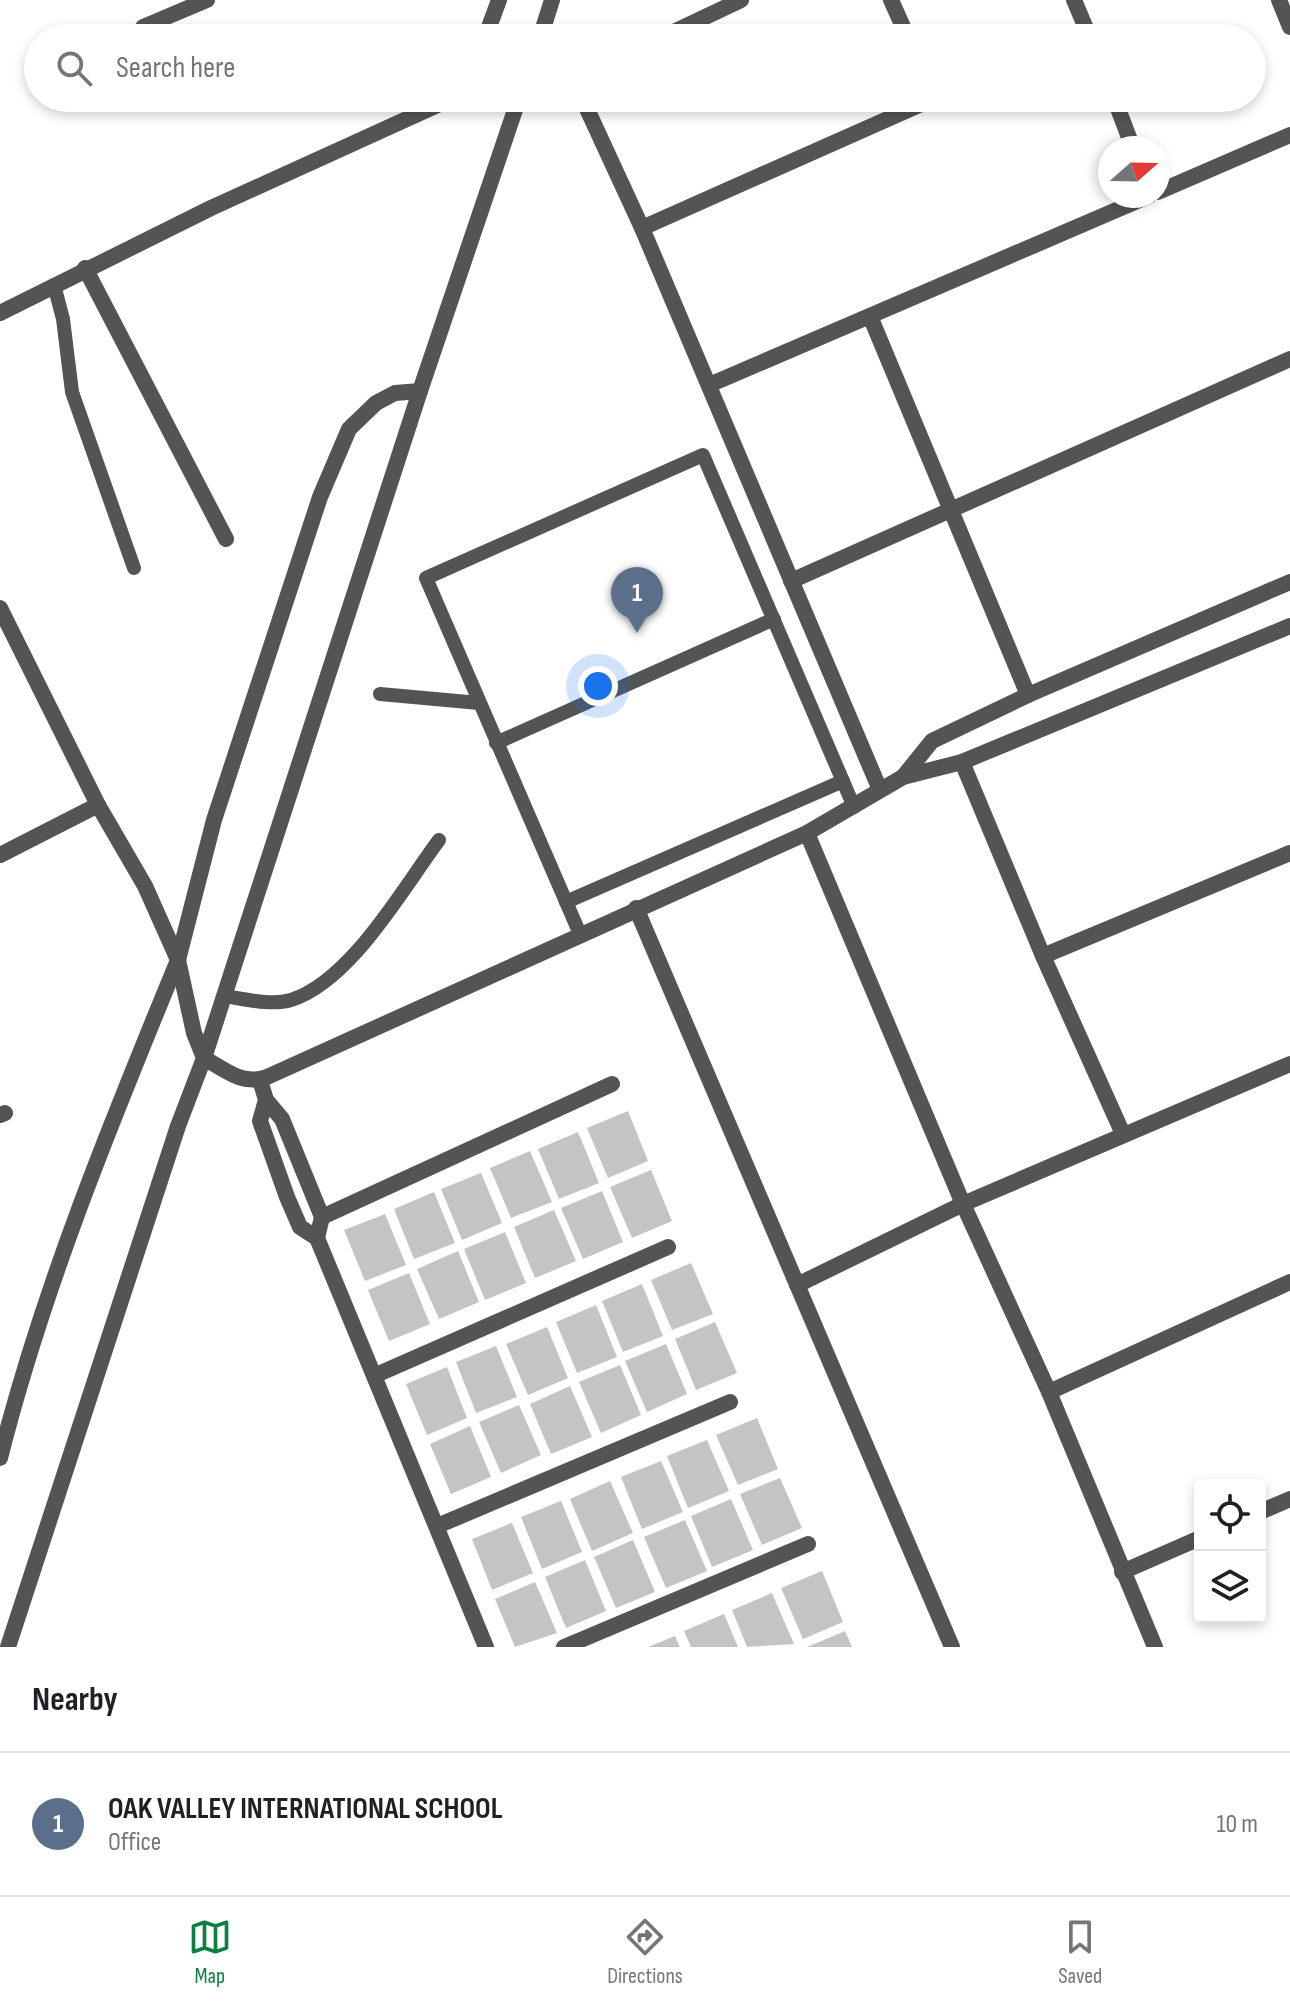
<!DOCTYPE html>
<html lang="en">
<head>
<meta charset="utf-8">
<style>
	body { margin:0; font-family:"Sofia Sans Condensed",sans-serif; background:#f2f2f2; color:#202124 }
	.controls { position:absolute; right:24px; bottom:24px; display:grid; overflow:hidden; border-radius:8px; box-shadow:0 4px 12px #0003 }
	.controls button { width:72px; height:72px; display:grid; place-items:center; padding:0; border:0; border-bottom:2px solid #e0e0e0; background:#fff; color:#202124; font:40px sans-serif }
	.compass { position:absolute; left:1098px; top:136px; width:72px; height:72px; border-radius:50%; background:#fff; box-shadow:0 4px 12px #0003; rotate:70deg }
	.you { position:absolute; left:598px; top:686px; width:28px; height:28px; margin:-20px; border:6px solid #fff; border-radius:50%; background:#1a73e8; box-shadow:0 0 0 12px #1a73e833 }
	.badge { display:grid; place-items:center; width:52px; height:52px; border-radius:50%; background:#0b8043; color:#fff; font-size:26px; font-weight:700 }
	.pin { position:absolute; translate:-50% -66px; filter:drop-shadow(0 2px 4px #0008) }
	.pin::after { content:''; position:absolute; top:42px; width:28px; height:24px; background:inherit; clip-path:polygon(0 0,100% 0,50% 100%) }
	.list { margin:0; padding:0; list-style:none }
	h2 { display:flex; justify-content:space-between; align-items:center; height:104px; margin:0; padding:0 32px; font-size:34px }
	h2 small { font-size:26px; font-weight:400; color:#757577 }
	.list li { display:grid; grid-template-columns:52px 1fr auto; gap:24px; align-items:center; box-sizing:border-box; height:144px; padding:0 32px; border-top:2px solid #e0e0e0 }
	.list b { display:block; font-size:30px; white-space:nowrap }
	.list p { margin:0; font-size:26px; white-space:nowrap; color:#757577 }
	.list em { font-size:26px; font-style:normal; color:#757577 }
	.icon { flex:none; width:44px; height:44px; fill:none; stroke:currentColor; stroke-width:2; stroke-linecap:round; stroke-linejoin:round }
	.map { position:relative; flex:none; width:1290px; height:1647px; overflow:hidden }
	.search { position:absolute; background:#fff; box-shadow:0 4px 12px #0003; left:24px; right:24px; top:24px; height:88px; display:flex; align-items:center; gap:20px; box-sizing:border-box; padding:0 28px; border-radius:44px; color:#757577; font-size:30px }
	.sheet { height:248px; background:#fff }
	nav { display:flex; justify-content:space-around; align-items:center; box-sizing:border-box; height:112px; border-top:2px solid #e0e0e0; background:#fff; font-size:22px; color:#757577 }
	nav a { display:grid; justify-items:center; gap:4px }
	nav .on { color:#0b8043 }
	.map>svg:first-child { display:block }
</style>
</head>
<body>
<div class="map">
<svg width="1290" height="1647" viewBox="0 0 1290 1647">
	<rect width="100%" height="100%" fill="#fff"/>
	<g fill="#c4c4c4">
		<polygon points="628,1111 648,1161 608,1178 587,1128"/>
		<polygon points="578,1132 599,1183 559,1199 538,1149"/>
		<polygon points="530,1151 552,1202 511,1218 490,1168"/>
		<polygon points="651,1170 672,1221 632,1238 610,1187"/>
		<polygon points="481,1173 502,1223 462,1240 441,1189"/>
		<polygon points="602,1191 623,1242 583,1259 561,1208"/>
		<polygon points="434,1192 455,1243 414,1259 394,1209"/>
		<polygon points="554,1210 576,1261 535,1278 514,1227"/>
		<polygon points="385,1214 406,1265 365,1281 344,1230"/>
		<polygon points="505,1232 526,1283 485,1300 464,1249"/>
		<polygon points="458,1251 479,1302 439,1319 417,1269"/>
		<polygon points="691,1263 713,1314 672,1330 651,1280"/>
		<polygon points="409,1273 430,1324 389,1341 368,1290"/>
		<polygon points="642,1284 663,1336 623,1352 602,1301"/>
		<polygon points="596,1305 617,1357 577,1373 556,1322"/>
		<polygon points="715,1322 737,1373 696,1390 675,1339"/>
		<polygon points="547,1327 568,1378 528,1395 506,1344"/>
		<polygon points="666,1344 687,1394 647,1412 625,1361"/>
		<polygon points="496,1346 517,1397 476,1413 456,1362"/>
		<polygon points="620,1365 641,1415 601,1433 579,1382"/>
		<polygon points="447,1367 467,1418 427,1435 406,1384"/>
		<polygon points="570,1386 592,1437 551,1454 530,1404"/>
		<polygon points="519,1405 541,1455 501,1473 479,1422"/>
		<polygon points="757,1418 778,1469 738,1485 716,1435"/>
		<polygon points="470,1426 491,1477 451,1494 430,1444"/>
		<polygon points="707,1440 729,1491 688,1508 667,1456"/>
		<polygon points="661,1461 683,1512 642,1529 621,1477"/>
		<polygon points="780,1478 802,1528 762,1545 740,1494"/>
		<polygon points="610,1481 633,1533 592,1551 570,1499"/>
		<polygon points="731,1499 753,1550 712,1567 691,1516"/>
		<polygon points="561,1501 582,1552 542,1569 521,1517"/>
		<polygon points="685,1520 707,1571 666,1588 644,1537"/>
		<polygon points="512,1523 533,1573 492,1590 472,1539"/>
		<polygon points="633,1540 655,1592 616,1608 594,1557"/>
		<polygon points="585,1560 606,1611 566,1628 545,1577"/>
		<polygon points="822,1571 843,1622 803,1639 781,1588"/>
		<polygon points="535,1582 557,1633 515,1647 495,1599"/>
		<polygon points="772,1593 794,1644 747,1647 732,1610"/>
		<polygon points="724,1614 738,1647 691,1647 684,1631"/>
		<polygon points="845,1631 852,1647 807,1647"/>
		<polygon points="675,1636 680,1647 648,1647"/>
	</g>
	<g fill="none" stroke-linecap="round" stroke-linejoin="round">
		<g stroke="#545454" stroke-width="14">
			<polyline points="54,285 63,319 72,392 134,568"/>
			<polyline points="380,694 479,703"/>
			<polyline points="496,743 774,619"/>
			<polyline points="566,902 843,781"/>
			<polyline points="580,934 426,578 703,455 854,807"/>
			<path d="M224 996C245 999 271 1006 291 1000 351 981 403 888 439 840"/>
		</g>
		<g stroke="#545454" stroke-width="16">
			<polyline points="891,0 908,38"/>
			<polyline points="1074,0 1090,38"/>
			<polyline points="1279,0 1290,27"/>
			<polyline points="143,27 207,0"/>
			<polyline points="485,38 499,0"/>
			<polyline points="540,38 552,0"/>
			<polyline points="661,38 741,0"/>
			<polyline points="1065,38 1086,28"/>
			<path d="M519 98 420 391 204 1058C225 1070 243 1086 267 1077L807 833 903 777 962 762 1290 626"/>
			<polyline points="582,98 642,228 880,790"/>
			<polyline points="1114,98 1133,148"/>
			<polyline points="1158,192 1290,135"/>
			<polyline points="642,228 935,98"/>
			<polyline points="85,268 226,539"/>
			<polyline points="0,313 211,208 453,98"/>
			<polyline points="870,316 1028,695"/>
			<polyline points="709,385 1149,196"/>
			<polyline points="791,581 1290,359"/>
			<polyline points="962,762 1043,956 1123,1134"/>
			<polyline points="903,777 932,741 1028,695 1290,582"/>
			<polyline points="807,833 963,1204 1049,1392 1155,1647"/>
			<polyline points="0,855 98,805"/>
			<polyline points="636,908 952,1647"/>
			<polyline points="1043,956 1290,853"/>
			<polyline points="178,960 214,820 320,497 349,429 376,403 395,393 420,391"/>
			<polyline points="260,1080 266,1100 282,1119 322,1217 317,1238 300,1227 287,1197 260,1121 266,1100"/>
			<polyline points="0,1115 5,1113"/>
			<polyline points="322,1217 612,1084"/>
			<polyline points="317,1238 486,1647"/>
			<polyline points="797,1285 963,1204 1290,1064"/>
			<polyline points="376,1375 668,1247"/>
			<polyline points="1049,1392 1290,1282"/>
			<polyline points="1260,1512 1290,1499"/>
			<polyline points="437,1526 730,1402"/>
			<polyline points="1122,1572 1200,1538"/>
			<polyline points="564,1647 808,1544"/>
		</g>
		<g stroke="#545454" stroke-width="16">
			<polyline points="0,608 98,805 145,886 178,960 194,1033 204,1058 178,1126 8,1647"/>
			<path d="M0 1458C43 1288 111 1123 178 960"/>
		</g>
	</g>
</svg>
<div class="controls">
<button><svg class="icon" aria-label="locate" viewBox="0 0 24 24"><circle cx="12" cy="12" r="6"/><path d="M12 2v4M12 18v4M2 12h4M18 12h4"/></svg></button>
<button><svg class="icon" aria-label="layers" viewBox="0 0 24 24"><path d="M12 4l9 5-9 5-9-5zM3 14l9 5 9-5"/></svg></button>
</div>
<svg class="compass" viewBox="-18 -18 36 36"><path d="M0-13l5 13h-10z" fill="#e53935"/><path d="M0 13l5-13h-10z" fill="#757577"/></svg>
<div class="you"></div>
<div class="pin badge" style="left:637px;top:633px;background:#5c6f8a">1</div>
<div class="search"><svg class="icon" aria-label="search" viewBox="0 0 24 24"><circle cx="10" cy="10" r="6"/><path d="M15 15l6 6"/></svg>Search here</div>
</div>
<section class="sheet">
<h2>Nearby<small></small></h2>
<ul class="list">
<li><span class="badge" style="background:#5c6f8a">1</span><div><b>OAK VALLEY INTERNATIONAL SCHOOL</b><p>Office</p></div><em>10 m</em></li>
</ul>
</section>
<nav>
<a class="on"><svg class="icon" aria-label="map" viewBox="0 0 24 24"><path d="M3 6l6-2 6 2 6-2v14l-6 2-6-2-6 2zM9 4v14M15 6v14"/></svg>Map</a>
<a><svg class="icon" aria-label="directions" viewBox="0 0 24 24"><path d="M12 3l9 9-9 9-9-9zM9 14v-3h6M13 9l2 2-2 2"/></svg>Directions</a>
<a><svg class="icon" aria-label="saved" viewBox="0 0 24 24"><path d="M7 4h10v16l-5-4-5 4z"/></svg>Saved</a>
</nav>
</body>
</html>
